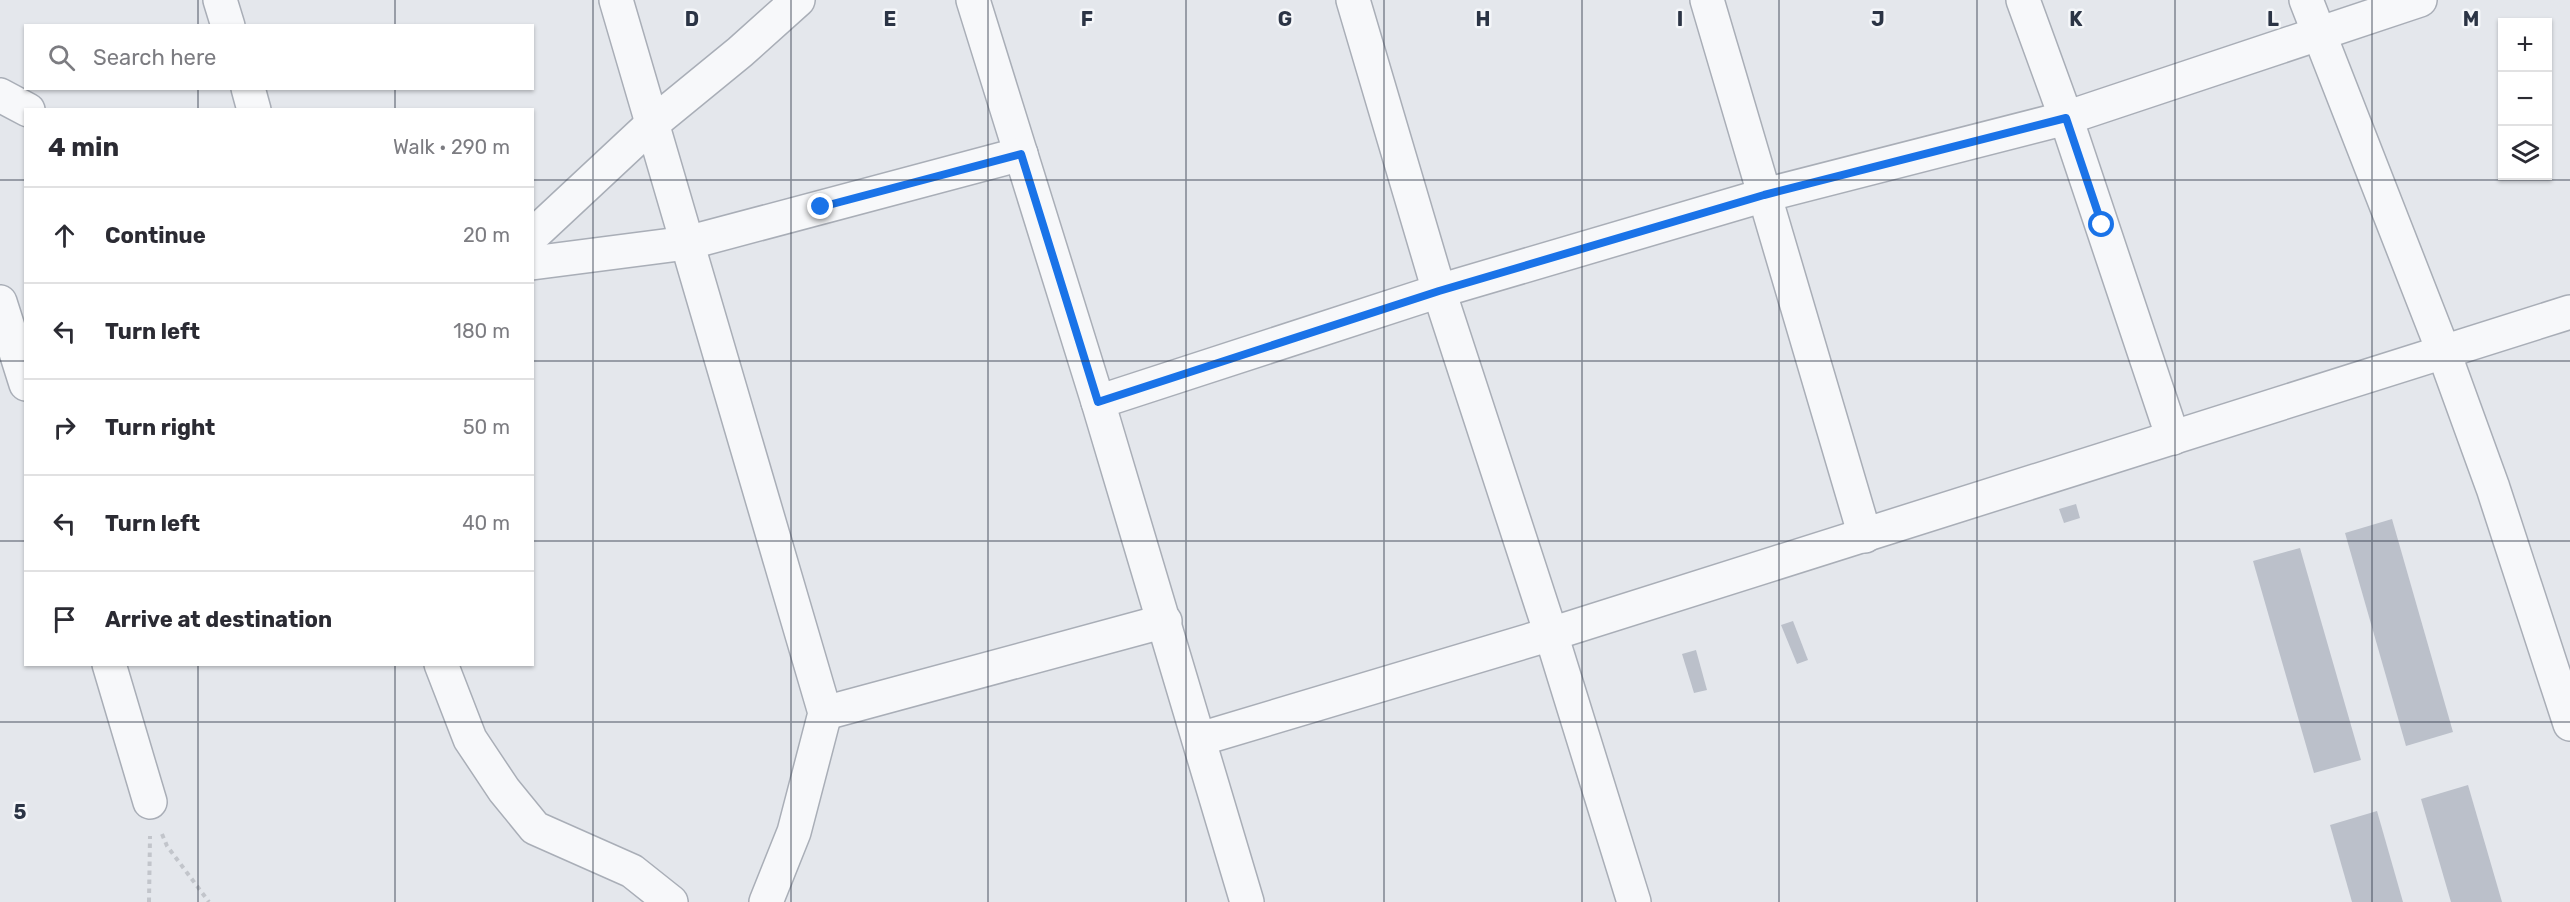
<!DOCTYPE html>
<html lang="en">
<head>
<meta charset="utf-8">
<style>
	body { margin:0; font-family:Rubik,sans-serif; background:#f7f7f7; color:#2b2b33 }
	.controls { position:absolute; right:18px; top:18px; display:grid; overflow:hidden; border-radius:0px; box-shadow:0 2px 4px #0004 }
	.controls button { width:54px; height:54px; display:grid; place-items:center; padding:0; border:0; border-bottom:2px solid #e1e1e2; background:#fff; color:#2b2b33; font:30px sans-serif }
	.stop { position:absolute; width:18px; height:18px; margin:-14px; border:4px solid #1a73e8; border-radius:50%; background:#fff }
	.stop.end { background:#1a73e8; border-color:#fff; box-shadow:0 2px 6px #0008 }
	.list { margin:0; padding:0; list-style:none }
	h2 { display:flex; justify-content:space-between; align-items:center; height:78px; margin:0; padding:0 24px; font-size:26px }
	h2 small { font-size:20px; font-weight:400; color:#7c7c81 }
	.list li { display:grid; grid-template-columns:39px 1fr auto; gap:18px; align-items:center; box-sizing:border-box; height:96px; padding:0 24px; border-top:2px solid #e1e1e2 }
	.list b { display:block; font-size:22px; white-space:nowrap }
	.list em { font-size:20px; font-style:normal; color:#7c7c81 }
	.icon { flex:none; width:33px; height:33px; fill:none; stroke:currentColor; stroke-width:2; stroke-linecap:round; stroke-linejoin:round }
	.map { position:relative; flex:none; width:2570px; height:902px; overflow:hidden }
	.search { position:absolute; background:#fff; box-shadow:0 2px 4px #0004; left:24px; top:24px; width:510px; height:66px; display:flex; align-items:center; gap:15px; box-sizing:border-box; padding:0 21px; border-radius:0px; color:#7c7c81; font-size:22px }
	.panel { position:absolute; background:#fff; box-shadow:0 2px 4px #0004; left:24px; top:108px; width:510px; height:558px; border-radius:0px }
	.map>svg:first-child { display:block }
</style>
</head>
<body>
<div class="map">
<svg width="2570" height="902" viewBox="0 0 2570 902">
	<rect width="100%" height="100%" fill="#e4e7ec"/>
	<g fill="#bbc0ca">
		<polygon points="2076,504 2080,518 2064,523 2059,509"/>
		<polygon points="2392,519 2453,732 2406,746 2345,533"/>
		<polygon points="2300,548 2361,760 2314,773 2253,561"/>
		<polygon points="1793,621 1808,660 1797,664 1781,625"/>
		<polygon points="1696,650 1707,690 1694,693 1682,654"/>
		<polygon points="2468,785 2502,902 2451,902 2421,799"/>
		<polygon points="2377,811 2403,902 2352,902 2330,825"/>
	</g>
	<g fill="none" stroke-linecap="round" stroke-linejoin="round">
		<defs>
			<g id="minor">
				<polyline points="220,0 228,26"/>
				<polyline points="616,0 825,713 794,832 766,902"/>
				<polyline points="973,0 1098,402 1247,902"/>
				<polyline points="1353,0 1439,291 1551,634 1634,902"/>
				<polyline points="1707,0 1865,536"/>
				<polyline points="2023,0 2066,118 2173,438"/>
				<polyline points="2306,0 2444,353 2493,488 2570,724"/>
				<polyline points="248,88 254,110"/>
				<polyline points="0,95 28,110"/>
				<polyline points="532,236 652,124 740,52 798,0"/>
				<polyline points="532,263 687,243 1021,154"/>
				<polyline points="0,302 26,384"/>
				<polyline points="1098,402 1439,291 1765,195 2066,118 2420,0"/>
				<polyline points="109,664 150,802"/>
				<polyline points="441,664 470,739 504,790 535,828 632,871 671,902"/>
				<polyline points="825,713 1165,621"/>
				<polyline points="1200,739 1551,634 2570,312"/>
			</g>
		</defs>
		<use href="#minor" stroke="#a9aeb7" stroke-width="36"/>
		<g stroke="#c2c5cb" stroke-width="4" stroke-dasharray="4.5 4.5" stroke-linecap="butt">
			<polyline points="162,834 167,846 209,902"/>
			<polyline points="149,902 150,836"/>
		</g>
		<use href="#minor" stroke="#f7f8fa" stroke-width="33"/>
	</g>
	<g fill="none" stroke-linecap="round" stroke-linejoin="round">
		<polyline stroke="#1a73e8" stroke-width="8" points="821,207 1021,154 1098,402 1439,291 1764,195 2066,118 2102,225"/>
	</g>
	<path fill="none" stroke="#2b3445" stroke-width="1.5" stroke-opacity="0.55" d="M198 0V26M395 0V26M593 0V902M791 0V902M988 0V902M1186 0V902M1384 0V902M1582 0V902M1779 0V902M1977 0V902M2175 0V902M2372 0V902M198 88V110M395 88V110M0 180H26M532 180H2570M0 361H26M532 361H2570M0 541H26M532 541H2570M198 664V902M395 664V902M0 722H2570"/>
	<g font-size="20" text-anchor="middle" font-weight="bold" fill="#2b3445" stroke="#f4f6f9" stroke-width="5" stroke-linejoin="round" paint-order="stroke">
		<text x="692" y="26">D</text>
		<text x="890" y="26">E</text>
		<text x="1087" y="26">F</text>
		<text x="1285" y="26">G</text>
		<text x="1483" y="26">H</text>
		<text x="1680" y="26">I</text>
		<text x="1878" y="26">J</text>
		<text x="2076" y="26">K</text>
		<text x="2273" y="26">L</text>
		<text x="2471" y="26">M</text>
		<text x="20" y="819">5</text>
	</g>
</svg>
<div class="controls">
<button>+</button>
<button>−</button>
<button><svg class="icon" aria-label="layers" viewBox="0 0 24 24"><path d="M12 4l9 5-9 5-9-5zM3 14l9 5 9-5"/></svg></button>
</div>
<div class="stop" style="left:2102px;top:225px"></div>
<div class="stop end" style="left:821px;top:207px"></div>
<div class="search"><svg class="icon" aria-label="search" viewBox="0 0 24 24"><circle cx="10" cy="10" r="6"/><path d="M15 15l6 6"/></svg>Search here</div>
<section class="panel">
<h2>4 min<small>Walk · 290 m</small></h2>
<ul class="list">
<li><svg class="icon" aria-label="ahead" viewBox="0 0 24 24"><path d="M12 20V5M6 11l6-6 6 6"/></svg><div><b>Continue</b></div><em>20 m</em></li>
<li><svg class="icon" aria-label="left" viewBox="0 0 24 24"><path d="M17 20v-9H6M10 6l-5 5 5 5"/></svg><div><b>Turn left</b></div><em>180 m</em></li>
<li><svg class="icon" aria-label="right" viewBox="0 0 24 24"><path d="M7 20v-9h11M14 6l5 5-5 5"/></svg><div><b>Turn right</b></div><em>50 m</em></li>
<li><svg class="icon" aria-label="left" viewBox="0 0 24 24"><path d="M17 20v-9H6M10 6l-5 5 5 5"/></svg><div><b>Turn left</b></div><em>40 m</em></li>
<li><svg class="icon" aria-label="arrive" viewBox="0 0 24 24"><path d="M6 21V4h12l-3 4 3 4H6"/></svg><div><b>Arrive at destination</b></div></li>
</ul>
</section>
</div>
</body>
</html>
